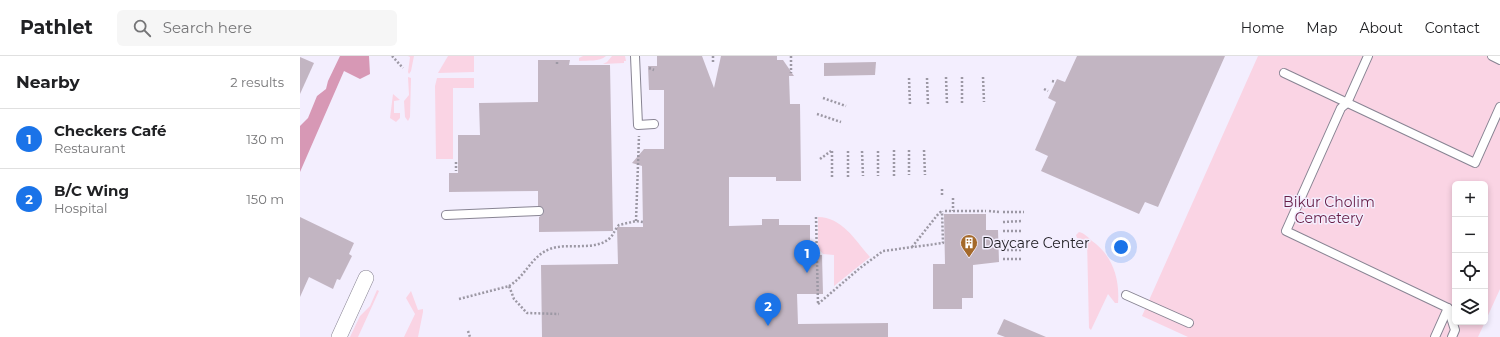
<!DOCTYPE html>
<html lang="en">
<head>
<meta charset="utf-8">
<style>
	body { margin:0; font-family:Montserrat,sans-serif; background:#f6f6f6; color:#202124 }
	.controls { position:absolute; right:12px; bottom:12px; display:grid; overflow:hidden; border-radius:6px; box-shadow:0 2px 6px #0003 }
	.controls button { width:36px; height:36px; display:grid; place-items:center; padding:0; border:0; border-bottom:1px solid #e0e0e0; background:#fff; color:#202124; font:20px sans-serif }
	.you { position:absolute; left:821px; top:191px; width:14px; height:14px; margin:-10px; border:3px solid #fff; border-radius:50%; background:#1a73e8; box-shadow:0 0 0 6px #1a73e833 }
	.badge { display:grid; place-items:center; width:26px; height:26px; border-radius:50%; background:#1a73e8; color:#fff; font-size:13px; font-weight:700 }
	.pin { position:absolute; translate:-50% -33px; filter:drop-shadow(0 1px 2px #0008) }
	.pin::after { content:''; position:absolute; top:21px; width:14px; height:12px; background:inherit; clip-path:polygon(0 0,100% 0,50% 100%) }
	.list { margin:0; padding:0; list-style:none }
	h2 { display:flex; justify-content:space-between; align-items:center; height:52px; margin:0; padding:0 16px; font-size:17px }
	h2 small { font-size:13px; font-weight:400; color:#757577 }
	.list li { display:grid; grid-template-columns:26px 1fr auto; gap:12px; align-items:center; box-sizing:border-box; height:60px; padding:0 16px; border-top:1px solid #e0e0e0 }
	.list b { display:block; font-size:15px; white-space:nowrap }
	.list p { margin:0; font-size:13px; white-space:nowrap; color:#757577 }
	.list em { font-size:13px; font-style:normal; color:#757577 }
	.icon { flex:none; width:22px; height:22px; fill:none; stroke:currentColor; stroke-width:2; stroke-linecap:round; stroke-linejoin:round }
	.map { position:relative; flex:none; width:1200px; height:281px; overflow:hidden }
	header { display:flex; align-items:center; gap:24px; box-sizing:border-box; height:56px; padding:0 20px; background:#fff; border-bottom:1px solid #e0e0e0 }
	header strong { font-size:19px }
	nav { display:flex; gap:22px; margin-inline-start:auto; font-size:14px }
	.search { width:280px; height:36px; background:#f6f6f6; display:flex; align-items:center; gap:10px; box-sizing:border-box; padding:0 14px; border-radius:6px; color:#757577; font-size:15px }
	main { display:flex }
	aside { flex:1; background:#fff }
	.map>svg:first-child { display:block }
</style>
</head>
<body>
<header>
<strong>Pathlet</strong>
<div class="search"><svg class="icon" aria-label="search" viewBox="0 0 24 24"><circle cx="10" cy="10" r="6"/><path d="M15 15l6 6"/></svg>Search here</div>
<nav><a>Home</a><a>Map</a><a>About</a><a>Contact</a></nav>
</header>
<main>
<aside>
<h2>Nearby<small>2 results</small></h2>
<ul class="list">
<li><span class="badge">1</span><div><b>Checkers Café</b><p>Restaurant</p></div><em>130 m</em></li>
<li><span class="badge">2</span><div><b>B/C Wing</b><p>Hospital</p></div><em>150 m</em></li>
</ul>
</aside>
<div class="map">
<svg width="1200" height="281" viewBox="0 0 1200 281">
	<rect width="100%" height="100%" fill="#f3eefe"/>
	<g fill="#fad4e4">
		<polygon points="108,0 114,0 111,15 109,18 108,16 110,1"/>
		<polygon points="148,0 174,0 174,16 138,17"/>
		<path d="M283 0H306C299 6 288 4 279 5V2Z"/>
		<polygon points="312,0 325,0 326,5 324,5 324,7 303,8 307,6"/>
		<polygon points="958,0 1200,0 1200,233 1185,266 1185,128 1155,128 1155,266 1185,266 1178,281 888,281 842,260"/>
		<polygon points="108,21 111,22 110,61 108,65 105,61 104,45 109,39"/>
		<polygon points="137,22 174,22 174,32 153,32 153,103 136,103 135,30"/>
		<polygon points="93,38 100,44 94,45 94,57 100,57 100,62 96,66 90,62"/>
		<path d="M518 161C542 161 555 184 570 201L534 230V199L523 198 518 192Z"/>
		<path d="M779 176C784 177 788 181 792 185 812 199 820 222 818 247H815L808 238 791 274 789 272 787 184 777 182 776 179Z"/>
		<polygon points="77,234 79,235 58,281 50,281 60,260 70,250"/>
		<polygon points="111,235 118,254 123,253 123,256 118,281 104,281 115,258 106,242"/>
	</g>
	<polygon fill="#d798b5" points="40,0 69,0 70,18 60,23 44,15 0,116 0,70 8,62 17,40 26,33 28,25"/>
	<g fill="#c2b5c2">
		<polygon points="357,0 402,0 414,32 421,0 477,0 477,4 483,4 494,20 489,20 490,48 500,48 501,125 476,125 476,121 429,121 429,170 462,169 462,163 479,163 479,169 510,169 510,199 522,199 523,238 497,238 498,268 588,267 588,281 242,281 241,209 318,208 317,171 343,171 342,110 332,107 344,93 364,93 364,34 349,34 348,10 357,10"/>
		<polygon points="777,0 925,0 858,151 845,146 839,158 741,115 748,100 735,94 756,46 748,42 757,23 765,26"/>
		<polygon points="0,1 14,7 0,38"/>
		<polygon points="238,4 270,4 269,9 310,9 313,175 239,176 239,161 242,159 244,155 243,152 238,150 238,135 149,136 149,117 158,117 158,79 180,79 179,47 238,46"/>
		<polygon points="576,6 575,19 524,20 524,7"/>
		<polygon points="644,158 686,158 686,174 698,174 699,206 673,209 673,242 662,242 662,253 633,253 633,208 645,208"/>
		<polygon points="0,161 54,187 49,198 52,200 40,224 37,223 33,233 9,221 0,241"/>
		<polygon points="704,263 746,281 705,281 697,278"/>
	</g>
	<g fill="none" stroke-linecap="round" stroke-linejoin="round">
		<defs>
			<g id="lane">
				<polyline points="335,0 338,69 354,68"/>
				<polyline points="1068,0 1047,47 1041,52 986,175 1148,252 1135,281"/>
				<polyline points="1192,0 1200,4"/>
				<polyline points="984,17 1175,107 1200,51"/>
				<polyline points="146,159 239,155"/>
				<polyline points="826,239 889,267"/>
				<polyline points="1148,252 1155,274 1152,281"/>
			</g>
			<polyline id="street" points="39,281 66,222"/>
		</defs>
		<use href="#lane" stroke="#888493" stroke-width="10"/>
		<use href="#street" stroke="#888493" stroke-width="16"/>
		<g stroke="#9c98a4" stroke-width="2.5" stroke-dasharray="2 2" stroke-linecap="butt">
			<polyline points="92,0 103,12"/>
			<polyline points="413,0 413,7"/>
			<polyline points="491,0 491,17"/>
			<polyline points="257,6 257,10"/>
			<polyline points="349,12 354,14"/>
			<polyline points="646,21 647,48"/>
			<polyline points="662,21 662,48"/>
			<polyline points="683,21 684,46"/>
			<polyline points="609,22 610,49"/>
			<polyline points="627,22 628,49"/>
			<polyline points="752,25 756,26"/>
			<polyline points="744,33 748,35"/>
			<polyline points="523,42 546,50"/>
			<polyline points="517,58 541,66"/>
			<polyline points="594,94 594,120"/>
			<polyline points="609,94 609,119"/>
			<polyline points="624,94 625,119"/>
			<polyline points="548,95 548,121"/>
			<polyline points="562,95 563,120"/>
			<polyline points="578,95 578,120"/>
			<polyline points="520,103 531,95"/>
			<polyline points="156,106 156,115"/>
			<polyline points="532,121 532,95"/>
			<polyline points="642,133 642,141"/>
			<polyline points="653,142 653,155"/>
			<polyline points="645,155 686,155"/>
			<polyline points="689,155 699,156"/>
			<polyline points="703,156 724,156"/>
			<polyline points="516,161 518,248"/>
			<polyline points="336,165 339,80"/>
			<polyline points="703,166 723,165"/>
			<polyline points="703,175 723,175"/>
			<polyline points="703,185 723,185"/>
			<polyline points="612,191 639,157 642,155"/>
			<polyline points="703,194 723,194"/>
			<polyline points="703,203 723,203"/>
			<path d="M209 230C226 220 231 200 250 193 268 186 294 196 310 182 314 178 315 173 319 169L336 165 343 166"/>
			<polyline points="159,243 209,230 214,243 227,257 259,258"/>
			<polyline points="518,248 560,212 583,195 643,187 642,155"/>
			<polyline points="168,275 170,281"/>
		</g>
		<use href="#lane" stroke="#fff" stroke-width="8"/>
		<use href="#street" stroke="#fff" stroke-width="15"/>
	</g>
	<defs>
		<symbol id="building-pin" viewBox="-11 -11 22 30"><path d="M0 17L-7.5 6A9.5 9.5 0 1 1 7.5 6Z" fill="#a4692a" stroke="#f3eefe"/><path d="M-4-6H4V6H1V3H-1V6H-4ZM-2.5-4.3h1.7v1.8h-1.7ZM.8-4.3h1.7v1.8H.8ZM-2.5-1h1.7V.8h-1.7ZM.8-1h1.7V.8H.8Z" fill="#fff"/></symbol>
	</defs>
	<g fill-rule="evenodd">
		<use href="#building-pin" x="659" y="177" width="20" height="27"/>
	</g>
	<g text-anchor="middle" stroke-width="3" stroke-linejoin="round" paint-order="stroke">
		<g font-size="14" fill="#671e47" stroke="#f3eefe">
			<text x="1029" y="151">Bikur Cholim<tspan x="1029" dy="16">Cemetery</tspan></text>
		</g>
		<g font-size="14" fill="#242228" stroke="#f3eefe" text-anchor="start">
			<text x="682" y="192">Daycare Center</text>
		</g>
	</g>
</svg>
<div class="controls">
<button>+</button>
<button>−</button>
<button><svg class="icon" aria-label="locate" viewBox="0 0 24 24"><circle cx="12" cy="12" r="6"/><path d="M12 2v4M12 18v4M2 12h4M18 12h4"/></svg></button>
<button><svg class="icon" aria-label="layers" viewBox="0 0 24 24"><path d="M12 4l9 5-9 5-9-5zM3 14l9 5 9-5"/></svg></button>
</div>
<div class="you"></div>
<div class="pin badge" style="left:507px;top:217px">1</div>
<div class="pin badge" style="left:468px;top:270px">2</div>
</div>
</main>
</body>
</html>
